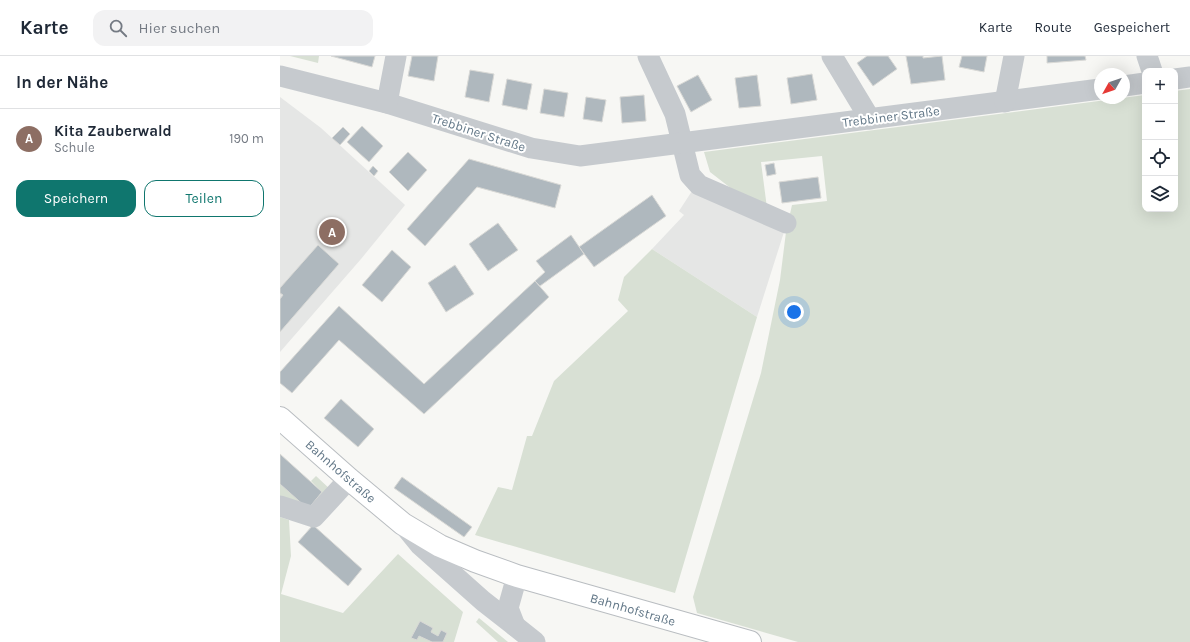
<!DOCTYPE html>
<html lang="de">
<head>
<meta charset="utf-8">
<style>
	body { margin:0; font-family:Karla,sans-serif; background:#f2f2f3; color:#1f2937 }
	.controls { position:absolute; right:12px; top:12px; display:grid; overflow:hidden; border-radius:8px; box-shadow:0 4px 16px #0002 }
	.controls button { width:36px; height:36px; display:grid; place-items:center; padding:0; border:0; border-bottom:1px solid #e0e1e3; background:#fff; color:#1f2937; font:20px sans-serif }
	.compass { position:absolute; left:814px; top:12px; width:36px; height:36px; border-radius:50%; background:#fff; box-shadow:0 4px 16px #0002; rotate:230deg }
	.you { position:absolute; left:514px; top:256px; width:14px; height:14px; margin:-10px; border:3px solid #fff; border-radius:50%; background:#1a73e8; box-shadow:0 0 0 6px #1a73e833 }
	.badge { display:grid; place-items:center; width:26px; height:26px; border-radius:50%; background:#0f766e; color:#fff; font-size:13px; font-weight:700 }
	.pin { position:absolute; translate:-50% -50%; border:2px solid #fff; box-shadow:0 1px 4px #0006 }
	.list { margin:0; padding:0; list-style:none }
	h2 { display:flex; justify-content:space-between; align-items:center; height:52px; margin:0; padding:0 16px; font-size:17px }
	h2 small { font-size:13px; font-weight:400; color:#747a83 }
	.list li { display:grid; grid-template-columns:26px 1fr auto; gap:12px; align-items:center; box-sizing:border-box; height:60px; padding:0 16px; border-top:1px solid #e0e1e3 }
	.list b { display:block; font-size:15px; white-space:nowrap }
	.list p { margin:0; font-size:13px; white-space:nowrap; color:#747a83 }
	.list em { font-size:13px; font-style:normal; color:#747a83 }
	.actions { display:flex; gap:8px; padding:12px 16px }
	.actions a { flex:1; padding:9px 0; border:1px solid #0f766e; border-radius:12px; text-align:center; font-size:14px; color:#0f766e }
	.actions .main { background:#0f766e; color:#fff }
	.icon { flex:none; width:22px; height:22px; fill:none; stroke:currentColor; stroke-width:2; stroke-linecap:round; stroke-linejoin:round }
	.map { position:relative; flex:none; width:910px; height:586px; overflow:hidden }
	header { display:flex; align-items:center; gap:24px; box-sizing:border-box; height:56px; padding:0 20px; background:#fff; border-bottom:1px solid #e0e1e3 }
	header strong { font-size:19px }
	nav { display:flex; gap:22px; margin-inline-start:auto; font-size:14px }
	.search { width:280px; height:36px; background:#f2f2f3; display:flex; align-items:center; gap:10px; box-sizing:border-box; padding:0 14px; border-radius:12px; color:#747a83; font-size:15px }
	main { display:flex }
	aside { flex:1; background:#fff }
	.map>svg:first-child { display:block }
</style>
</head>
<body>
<header>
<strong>Karte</strong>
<div class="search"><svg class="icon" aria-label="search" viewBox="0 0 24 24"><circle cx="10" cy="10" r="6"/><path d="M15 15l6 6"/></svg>Hier suchen</div>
<nav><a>Karte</a><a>Route</a><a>Gespeichert</a></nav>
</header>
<main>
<aside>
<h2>In der Nähe<small></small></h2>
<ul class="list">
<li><span class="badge" style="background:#8d6e63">A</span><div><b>Kita Zauberwald</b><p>Schule</p></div><em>190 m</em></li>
</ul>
<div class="actions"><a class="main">Speichern</a><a>Teilen</a></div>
</aside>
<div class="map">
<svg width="910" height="586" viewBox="0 0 910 586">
	<rect width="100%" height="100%" fill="#f7f7f4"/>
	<g fill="#e5e6e5">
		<polygon points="0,41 41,72 125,149 81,203 0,296"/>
		<polygon points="412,135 504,176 477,261 372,193 404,159 399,155"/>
	</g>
	<g fill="#d8e0d4">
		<polygon points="10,0 39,0 38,7"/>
		<polygon points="910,33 910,586 518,586 417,557 413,541 481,317 500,224 506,176 512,149 547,145 542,100 481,106 487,152 457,137 430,116 424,96 865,39 865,153 895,153 895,35"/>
		<polygon points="372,193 477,261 395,537 195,479 218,431 232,434 247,380 252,380 274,325 348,255 338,244 344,221"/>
		<polygon points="36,420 52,435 32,457 0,446 0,428 28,452 42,436 31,425"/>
		<polygon points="0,461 9,464 11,500 1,538 63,557 118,498 183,556 174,586 0,586"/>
		<polygon points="199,562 228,586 218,586 196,566"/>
	</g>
	<g fill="#afb8be" stroke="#d9d9d6">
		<polygon points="51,0 95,0 92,11"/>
		<polygon points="132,0 158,0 154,25 128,20"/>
		<polygon points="587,0 608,0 617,13 593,30 577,7"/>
		<polygon points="626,0 643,0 643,2 662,0 665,24 631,28"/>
		<polygon points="682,0 707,0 704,16 679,11"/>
		<polygon points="767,0 805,0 806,4 767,7"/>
		<polygon points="190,14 214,18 209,46 185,41"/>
		<polygon points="532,18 537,44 511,48 507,22"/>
		<polygon points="418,19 432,44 411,56 397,30"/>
		<polygon points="477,19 481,50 459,52 455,22"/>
		<polygon points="227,23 252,28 247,54 222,49"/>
		<polygon points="264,33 288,37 284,61 260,57"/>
		<polygon points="364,39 366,65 342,67 340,41"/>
		<polygon points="306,41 326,44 322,66 303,63"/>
		<polygon points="82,70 103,90 89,106 67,86"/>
		<polygon points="63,71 70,78 60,89 52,82"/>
		<polygon points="128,96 147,114 128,135 109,116"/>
		<polygon points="189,103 281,129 275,152 197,131 145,190 127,173"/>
		<polygon points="494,107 496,118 487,120 485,109"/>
		<polygon points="93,110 98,115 94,120 89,115"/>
		<polygon points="538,121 541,142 502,147 499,126"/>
		<polygon points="372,139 386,160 314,211 299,191"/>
		<polygon points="218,167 238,194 208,215 189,188"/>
		<polygon points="291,179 304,198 260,230 255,225 265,216 256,205"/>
		<polygon points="38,189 59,208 0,276 0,243 3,239 0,237 0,232"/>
		<polygon points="112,194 131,211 102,246 82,229"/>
		<polygon points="175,209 194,238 166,256 148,227"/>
		<polygon points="255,225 269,241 144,358 59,284 12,337 0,327 0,316 59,250 144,328"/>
		<polygon points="61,343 94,373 78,391 44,362"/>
		<polygon points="0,398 42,436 28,453 0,428"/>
		<polygon points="122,421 192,471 184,481 114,432"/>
		<polygon points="33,469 82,513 68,530 18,486"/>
		<polygon points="140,565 153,572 151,576 158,580 161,574 167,577 163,586 152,586 139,580 137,584 131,582"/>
	</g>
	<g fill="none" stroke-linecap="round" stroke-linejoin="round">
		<defs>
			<polyline id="major" points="0,362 69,423 123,468 160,490 195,505 237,520 470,586"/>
		</defs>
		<use href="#major" stroke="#b9bdc1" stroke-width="24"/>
		<g stroke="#c6cace" stroke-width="21">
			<polyline points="368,0 395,58 410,119 419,129 506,167"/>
			<polyline points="552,0 590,63"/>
			<polyline points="867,0 872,15"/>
			<polyline points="0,20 107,47 251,92 300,100 820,33"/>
			<polyline points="895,23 910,21"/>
			<polyline points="844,30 865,27"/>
			<polyline points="725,46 734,0"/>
			<polyline points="107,47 116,0"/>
			<polyline points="0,450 34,461 69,423"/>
			<polyline points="127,473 140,489 203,545 235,570 255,586"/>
			<polyline points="235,570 228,552 237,520"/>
		</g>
		<use href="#major" stroke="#fff" stroke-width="22"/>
	</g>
	<g text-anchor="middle" stroke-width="4" stroke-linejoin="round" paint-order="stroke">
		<g font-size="13" fill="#637888" stroke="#fff">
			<text transform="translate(611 60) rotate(-7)" y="5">Trebbiner Straße</text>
			<text transform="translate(199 76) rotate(18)" y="5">Trebbiner Straße</text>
			<text transform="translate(61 415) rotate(41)" y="5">Bahnhofstraße</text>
			<text transform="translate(353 553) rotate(16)" y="5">Bahnhofstraße</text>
		</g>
	</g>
</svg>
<div class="controls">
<button>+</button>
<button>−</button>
<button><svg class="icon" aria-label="locate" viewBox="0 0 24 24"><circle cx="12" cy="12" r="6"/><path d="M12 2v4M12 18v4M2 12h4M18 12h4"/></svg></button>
<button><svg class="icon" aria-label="layers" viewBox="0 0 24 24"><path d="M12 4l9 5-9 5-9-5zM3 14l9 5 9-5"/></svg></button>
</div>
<svg class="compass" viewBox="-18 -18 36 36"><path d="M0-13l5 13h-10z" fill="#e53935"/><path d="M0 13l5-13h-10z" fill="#747a83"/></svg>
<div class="you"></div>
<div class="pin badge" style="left:52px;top:176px;background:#8d6e63">A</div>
</div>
</main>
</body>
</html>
